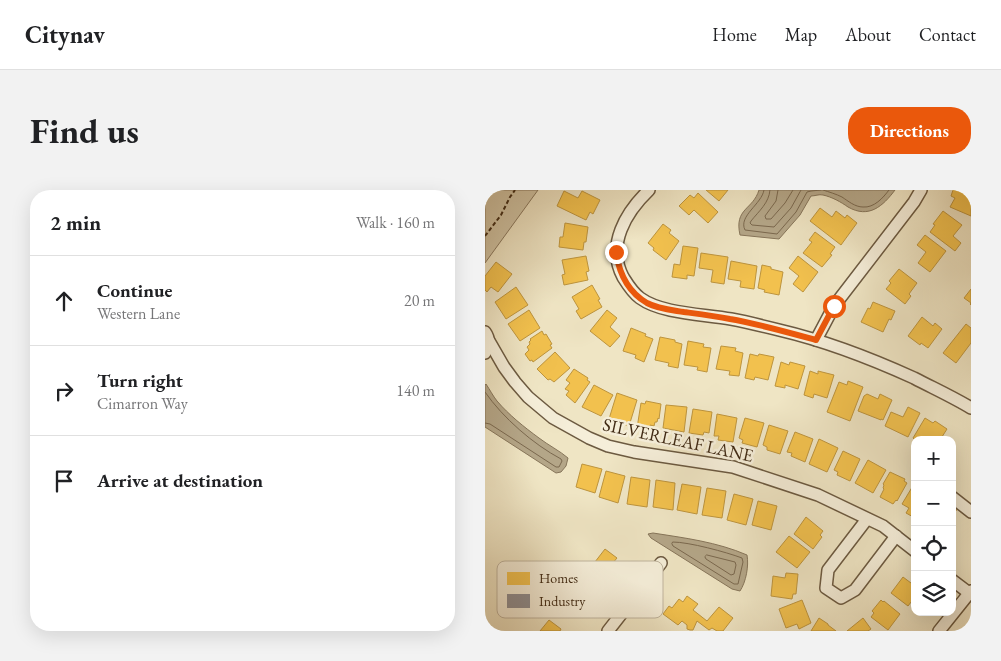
<!DOCTYPE html>
<html lang="en">
<head>
<meta charset="utf-8">
<style>
	body { margin:0; font-family:"EB Garamond",serif; background:#f2f2f2; color:#202124 }
	.controls { position:absolute; right:15px; bottom:15px; display:grid; overflow:hidden; border-radius:10px; box-shadow:0 5px 20px #0002 }
	.controls button { width:45px; height:45px; display:grid; place-items:center; padding:0; border:0; border-bottom:1px solid #e0e0e0; background:#fff; color:#202124; font:25px sans-serif }
	.stop { position:absolute; width:15px; height:15px; margin:-11px; border:4px solid #ea580c; border-radius:50%; background:#fff }
	.stop.end { background:#ea580c; border-color:#fff; box-shadow:0 1px 5px #0008 }
	.list { margin:0; padding:0; list-style:none }
	h2 { display:flex; justify-content:space-between; align-items:center; height:65px; margin:0; padding:0 20px; font-size:21px }
	h2 small { font-size:16px; font-weight:400; color:#757577 }
	.list li { display:grid; grid-template-columns:32px 1fr auto; gap:15px; align-items:center; box-sizing:border-box; height:90px; padding:0 20px; border-top:1px solid #e0e0e0 }
	.list b { display:block; font-size:19px; white-space:nowrap }
	.list p { margin:0; font-size:16px; white-space:nowrap; color:#757577 }
	.list em { font-size:16px; font-style:normal; color:#757577 }
	.icon { flex:none; width:28px; height:28px; fill:none; stroke:currentColor; stroke-width:2; stroke-linecap:round; stroke-linejoin:round }
	.map { position:relative; flex:none; width:486px; height:441px; overflow:hidden; border-radius:20px }
	header { display:flex; align-items:center; gap:30px; box-sizing:border-box; height:70px; padding:0 25px; background:#fff; border-bottom:1px solid #e0e0e0 }
	header strong { font-size:24px }
	nav { display:flex; gap:28px; margin-inline-start:auto; font-size:18px }
	.intro { display:flex; align-items:center; justify-content:space-between; box-sizing:border-box; height:120px; padding:0 30px }
	h1 { margin:0; font-size:35px }
	.button { padding:12px 22px; border-radius:20px; background:#ea580c; color:#fff; font-size:18px; font-weight:700 }
	main { display:flex; gap:30px; padding:0 30px }
	aside { flex:1; background:#fff; border-radius:20px; box-shadow:0 5px 20px #0002 }
	.map>svg:first-child { display:block }
</style>
</head>
<body>
<header>
<strong>Citynav</strong>
<nav><a>Home</a><a>Map</a><a>About</a><a>Contact</a></nav>
</header>
<div class="intro"><h1>Find us</h1><a class="button">Directions</a></div>
<main>
<aside>
<h2>2 min<small>Walk · 160 m</small></h2>
<ul class="list">
<li><svg class="icon" aria-label="ahead" viewBox="0 0 24 24"><path d="M12 20V5M6 11l6-6 6 6"/></svg><div><b>Continue</b><p>Western Lane</p></div><em>20 m</em></li>
<li><svg class="icon" aria-label="right" viewBox="0 0 24 24"><path d="M7 20v-9h11M14 6l5 5-5 5"/></svg><div><b>Turn right</b><p>Cimarron Way</p></div><em>140 m</em></li>
<li><svg class="icon" aria-label="arrive" viewBox="0 0 24 24"><path d="M6 21V4h12l-3 4 3 4H6"/></svg><div><b>Arrive at destination</b></div></li>
</ul>
</aside>
<div class="map">
<svg width="486" height="441" viewBox="0 0 486 441">
	<rect width="100%" height="100%" fill="#efe5c4"/>
	<filter id="stains"><feTurbulence type="fractalNoise" baseFrequency=".004" numOctaves="4"/><feColorMatrix values="0 0 0 0 .2 0 0 0 0 .09 0 0 0 0 .02 0 0 0 .5 -.17"/></filter>
	<radialGradient id="worn" r=".72"><stop offset=".6" stop-color="#630" stop-opacity="0"/><stop offset="1" stop-color="#630" stop-opacity=".3"/></radialGradient>
	<polygon fill="#d1c5a6" stroke="#89785e" points="0,0 53,0 0,73"/>
	<g fill="#b4a688" stroke="#86755a">
		<path d="M274 0H410C398 16 384 29 363 17 356 12 347 7 338 5 334 4 330 6 326 6L315 25 294 49 255 45C249 18 268 20 274 0Z"/>
		<path d="M1 194C5 200 8 206 12 211 24 225 39 237 54 248 63 255 75 261 83 268L81 276 76 282 71 283 0 237V195Z"/>
		<path d="M168 343C200 348 232 352 262 365 264 376 261 392 255 401L247 399 166 348 163 344Z"/>
	</g>
	<g fill="#f2c14e" stroke="#bd943d">
		<polygon points="221,0 243,0 234,11"/>
		<polygon points="468,0 483,0 486,2 486,26 465,17 470,8 466,6"/>
		<polygon points="79,1 93,8 97,1 115,10 108,24 105,22 101,30 72,16"/>
		<polygon points="213,3 233,22 223,33 209,20 204,25 194,16 205,5 209,8"/>
		<polygon points="335,18 347,27 351,21 360,28 362,25 372,33 356,55 325,31"/>
		<polygon points="458,21 477,35 468,46 476,53 470,61 445,42 450,35 448,34"/>
		<polygon points="80,33 103,37 101,52 99,52 98,60 74,57 75,47 78,47"/>
		<polygon points="178,34 186,40 184,43 194,51 181,70 168,60 169,58 163,53"/>
		<polygon points="330,42 350,57 345,64 347,65 337,77 318,63 327,52 324,50"/>
		<polygon points="440,45 461,61 445,82 433,73 441,62 432,55"/>
		<polygon points="198,56 213,58 209,86 202,85 202,89 187,87 189,74 195,75"/>
		<polygon points="216,63 243,67 239,94 226,92 228,80 214,78"/>
		<polygon points="101,66 104,81 101,82 103,90 79,95 77,85 80,84 77,70"/>
		<polygon points="313,66 333,82 318,102 308,94 314,86 304,78"/>
		<polygon points="246,71 272,76 269,99 255,97 256,91 243,89"/>
		<polygon points="11,72 27,84 13,102 6,97 2,102 0,100 0,86"/>
		<polygon points="277,75 286,77 286,79 298,82 294,105 279,102 280,100 273,98"/>
		<polygon points="414,79 432,93 424,104 426,106 420,114 401,99 406,93 404,91"/>
		<polygon points="107,95 115,109 113,110 117,117 96,129 91,121 94,119 87,107"/>
		<polygon points="31,97 43,115 21,129 10,112"/>
		<polygon points="486,99 486,115 485,114 486,113 479,108"/>
		<polygon points="388,112 410,121 406,130 404,129 398,142 376,132 383,118 385,119"/>
		<polygon points="44,120 55,138 35,151 23,134"/>
		<polygon points="122,120 132,128 125,137 135,146 125,157 105,141"/>
		<polygon points="437,127 448,136 450,133 457,139 443,158 436,153 435,155 423,146"/>
		<polygon points="481,134 486,138 486,153 471,173 458,163"/>
		<polygon points="146,138 161,144 160,146 168,149 159,172 150,168 151,165 138,161"/>
		<polygon points="57,141 59,145 61,144 67,154 65,155 67,158 48,172 47,170 45,171 40,164 44,160 42,157 45,154 44,152 46,150 45,149"/>
		<polygon points="175,147 190,150 190,152 197,154 193,178 183,176 184,173 170,170"/>
		<polygon points="203,151 219,154 218,157 226,158 222,182 212,180 213,177 199,175"/>
		<polygon points="236,156 251,158 250,161 258,163 254,186 244,185 245,181 231,179"/>
		<polygon points="70,162 85,178 69,192 65,189 63,190 52,179"/>
		<polygon points="265,164 273,166 274,164 289,167 283,190 270,187 269,190 260,188"/>
		<polygon points="296,172 304,175 305,172 320,176 313,199 300,195 300,198 290,196"/>
		<polygon points="89,179 103,188 102,190 105,192 90,213 81,205 84,201 80,199 85,193 81,190"/>
		<polygon points="325,181 333,184 333,181 349,185 342,208 329,204 328,208 319,205"/>
		<polygon points="363,191 378,197 365,231 342,222 354,192 362,195"/>
		<polygon points="109,195 128,205 116,226 97,217"/>
		<polygon points="132,203 152,210 144,236 124,229"/>
		<polygon points="382,204 393,209 395,204 407,210 398,230 396,229 396,230 373,221 379,206"/>
		<polygon points="161,211 176,214 174,229 173,228 172,232 170,232 169,236 165,235 164,240 152,238 156,213 160,214"/>
		<polygon points="181,215 202,217 199,242 178,238"/>
		<polygon points="423,217 435,223 423,247 400,236 406,222 418,227"/>
		<polygon points="208,219 227,222 224,243 219,242 218,245 204,243"/>
		<polygon points="232,224 252,228 248,252 233,250 234,246 229,246"/>
		<polygon points="260,228 279,233 272,257 257,253 258,250 254,248"/>
		<polygon points="440,228 448,233 450,231 462,239 455,250 430,250 428,248"/>
		<polygon points="284,235 303,241 295,264 282,260 282,257 278,255"/>
		<polygon points="310,242 328,249 320,272 306,266 307,263 302,262"/>
		<polygon points="334,249 353,258 342,282 324,274"/>
		<polygon points="358,261 375,269 365,291 352,285 353,282 349,280"/>
		<polygon points="383,270 401,280 388,303 370,293"/>
		<polygon points="97,274 117,279 110,303 91,297"/>
		<polygon points="121,281 140,286 133,313 114,307"/>
		<polygon points="405,282 420,289 419,291 422,293 412,311 411,310 408,314 395,307 399,299 398,298 399,295 398,294"/>
		<polygon points="146,287 165,290 162,317 142,314"/>
		<polygon points="171,290 190,293 188,320 168,317"/>
		<polygon points="197,294 216,297 212,324 192,320"/>
		<polygon points="429,294 430,295 430,328 421,323 424,318 417,314"/>
		<polygon points="222,298 241,301 237,328 217,325"/>
		<polygon points="249,304 268,309 261,335 242,330"/>
		<polygon points="273,311 292,316 286,340 267,335"/>
		<polygon points="467,313 473,318 467,326"/>
		<polygon points="321,327 338,341 335,345 337,347 328,359 309,344"/>
		<polygon points="304,346 325,362 312,378 291,362"/>
		<polygon points="120,359 132,368 107,398 96,390"/>
		<polygon points="301,383 313,384 311,404 308,404 307,409 286,406 288,386 300,388"/>
		<polygon points="418,387 430,396 430,407 423,416 406,403"/>
		<polygon points="202,406 213,414 208,420 222,431 234,417 248,428 238,441 232,441 227,438 224,440 212,431 208,440 205,440 202,439 202,435 197,431 193,435 178,424 184,416 187,418 194,409 198,412"/>
		<polygon points="317,410 326,433 314,439 312,434 301,438 294,419"/>
		<polygon points="396,410 398,412 399,411 415,424 403,440 386,427 389,423 387,421"/>
		<polygon points="334,428 343,434 343,435 351,441 326,441"/>
		<polygon points="378,428 386,439 383,441 362,441"/>
		<polygon points="64,430 76,439 75,441 55,441"/>
	</g>
	<g fill="none" stroke-linecap="round" stroke-linejoin="round">
		<g stroke="#7a684e" stroke-width="1">
			<path d="M279 0C277 14 253 26 260 40L292 44 311 22 322 2 326 1 336 0"/>
			<path d="M285 0C284 13 274 21 266 31L265 33 267 35 289 37 306 18 316 0"/>
			<polyline points="293,0 291,11 280,26 281,29 286,29 300,13 308,0"/>
			<path d="M338 0C344 2 351 4 357 7 363 11 370 17 378 17 389 18 398 8 404 0"/>
			<path d="M0 202C18 228 48 254 76 269L77 271 74 277H71L5 234 0 233"/>
			<path d="M188 352C204 352 241 362 257 368L258 372 253 394H249L188 356 187 354Z"/>
			<polygon points="222,365 250,372 251,375 249,384 246,385 221,369 220,367"/>
		</g>
		<defs>
			<g id="minor">
				<path d="M164 0C141 22 121 55 138 87 143 95 147 102 155 108 177 124 218 124 246 129 262 132 278 136 294 140 341 151 385 168 429 188 448 198 468 207 486 218"/>
				<path d="M0 142C5 149 4 156 0 163"/>
				<polyline points="331,150 349,116 429,12 436,0"/>
				<polyline points="4,151 19,177 30,192 43,207 68,228 104,248 123,256 149,262 248,277 333,305 398,336 430,361"/>
				<polyline points="467,307 486,322"/>
				<polyline points="382,329 343,380 341,398 356,408 370,400 411,346"/>
				<polyline points="467,390 484,403"/>
				<polyline points="123,441 176,373"/>
				<polyline points="454,441 486,401"/>
			</g>
		</defs>
		<use href="#minor" stroke="#6c5a41" stroke-width="14"/>
		<polyline stroke="#412b15" stroke-width="2" stroke-dasharray="4 2.5" stroke-linecap="butt" points="0,46 16,25 25,7 30,0"/>
		<use href="#minor" stroke="#f5eed9" stroke-width="11"/>
	</g>
	<g fill="none" stroke-linecap="round" stroke-linejoin="round">
		<path stroke="#ea580c" stroke-width="6" d="M131 62C134 83 143 102 162 113 173 119 187 120 199 122 214 124 230 126 245 129 274 134 302 142 331 150L349 116"/>
	</g>
	<g text-anchor="middle" stroke-width="5" stroke-linejoin="round" paint-order="stroke">
		<g font-size="18" fill="#412b15" stroke="#f5eed9">
			<text transform="translate(193 250) rotate(12)" y="6">SILVERLEAF LANE</text>
		</g>
	</g>
	<rect x="12" y="371" width="166" height="57" rx="8" fill="#f5eed9" stroke="#bfb49e" stroke-width="1"/>
	<rect x="22" y="382" width="23" height="13" fill="#f2c14e"/>
	<rect x="22" y="404" width="23" height="14" fill="#8d8d92"/>
	<g font-size="14" fill="#412b15">
		<text x="54" y="393">Homes</text>
		<text x="54" y="416">Industry</text>
	</g>
	<rect width="100%" height="100%" filter="url(#stains)"/>
	<rect width="100%" height="100%" fill="url(#worn)"/>
</svg>
<div class="controls">
<button>+</button>
<button>−</button>
<button><svg class="icon" aria-label="locate" viewBox="0 0 24 24"><circle cx="12" cy="12" r="6"/><path d="M12 2v4M12 18v4M2 12h4M18 12h4"/></svg></button>
<button><svg class="icon" aria-label="layers" viewBox="0 0 24 24"><path d="M12 4l9 5-9 5-9-5zM3 14l9 5 9-5"/></svg></button>
</div>
<div class="stop" style="left:349px;top:116px"></div>
<div class="stop end" style="left:131px;top:62px"></div>
</div>
</main>
</body>
</html>
